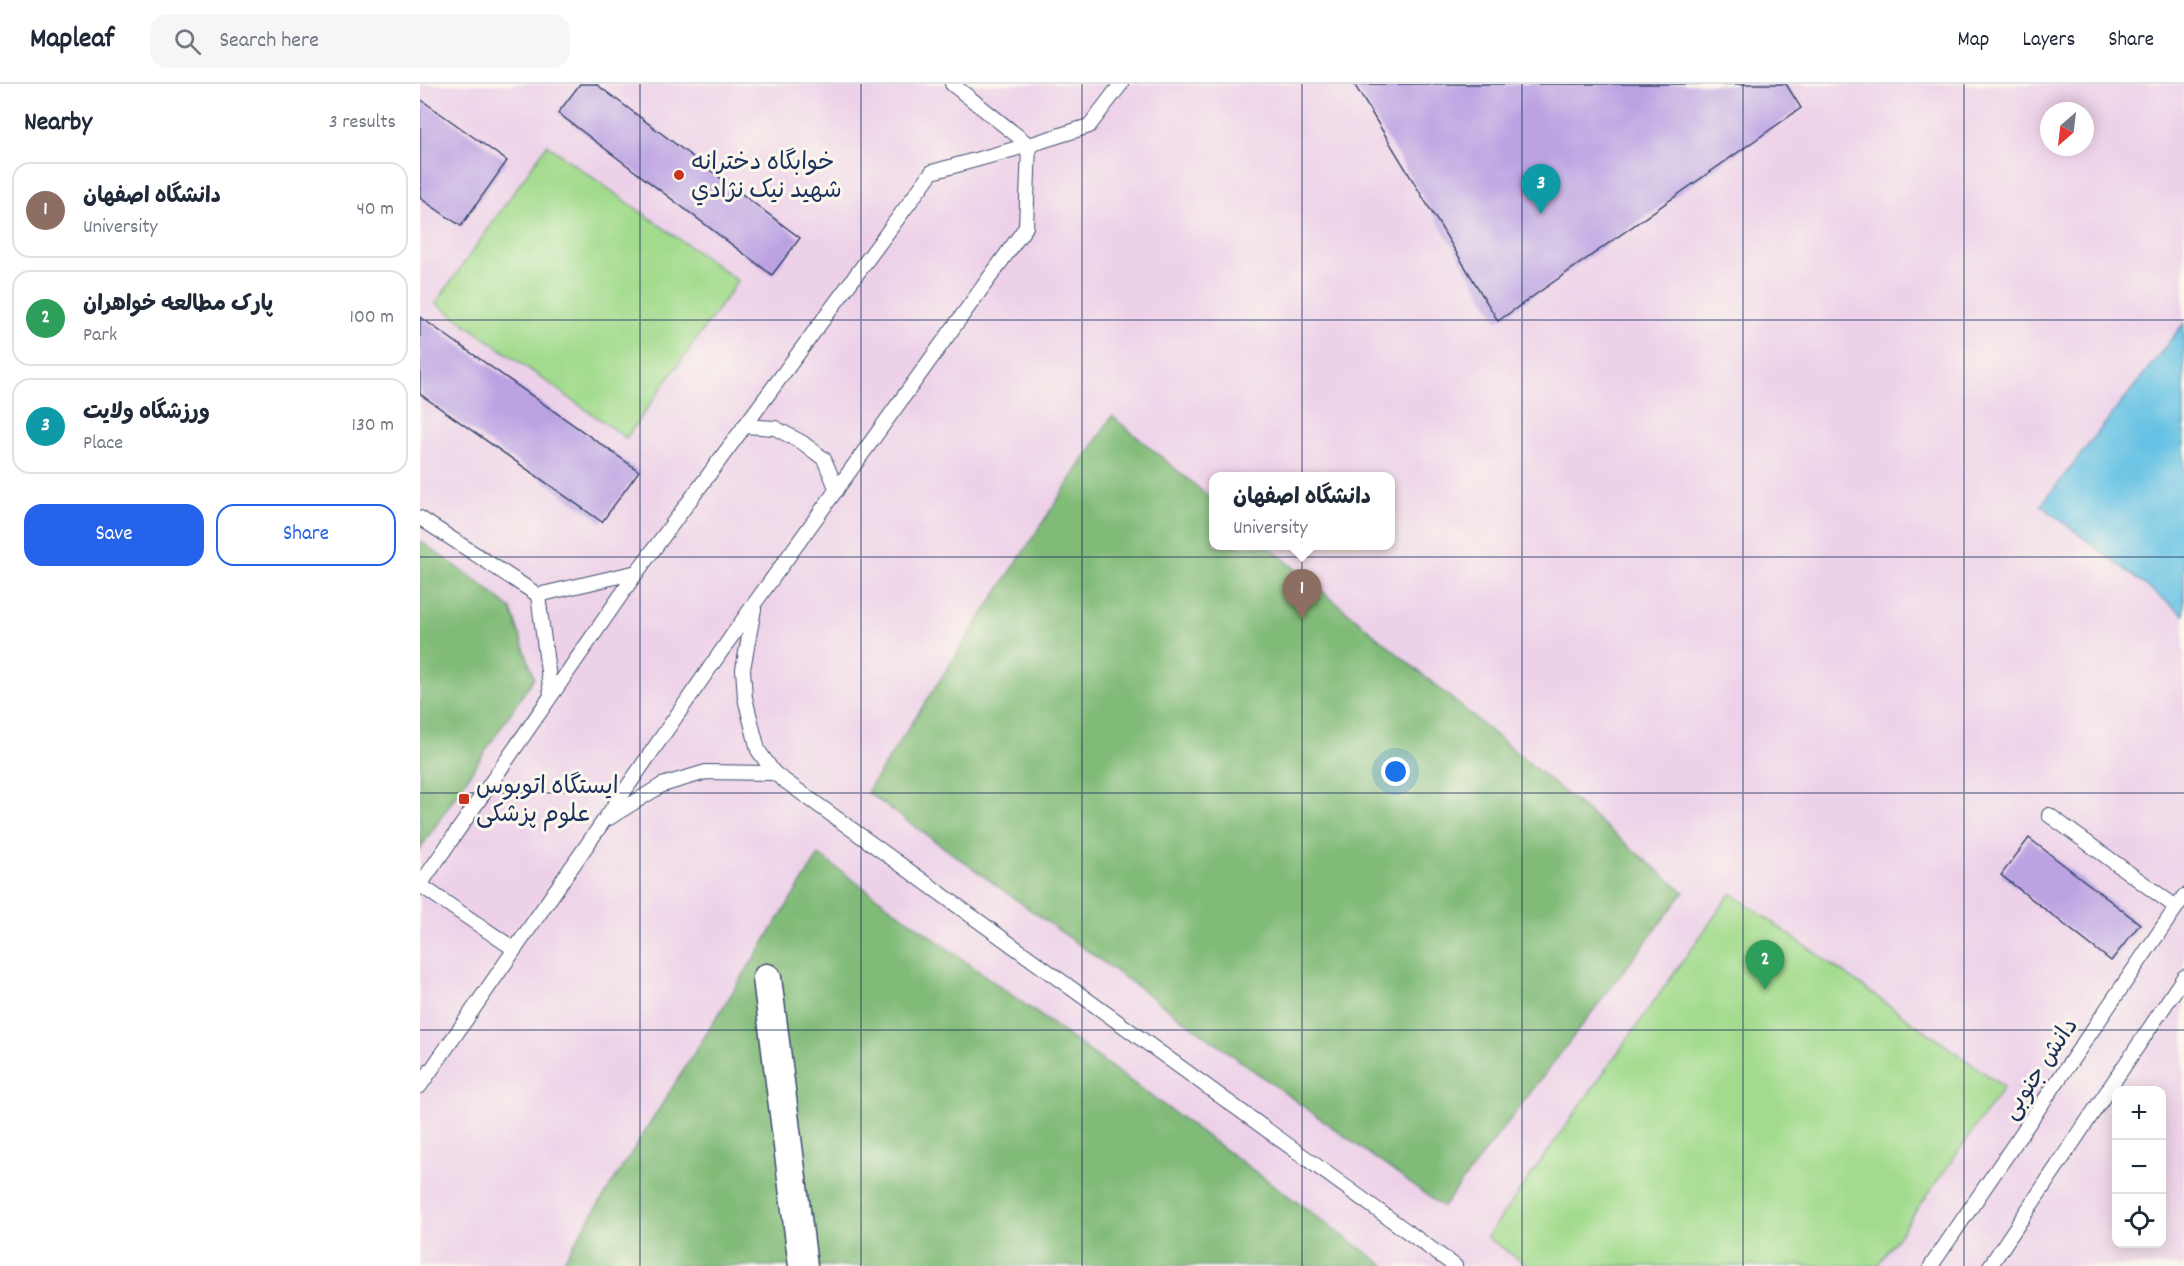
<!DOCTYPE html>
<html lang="en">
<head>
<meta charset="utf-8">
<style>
	body { margin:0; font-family:Dekko,"Playpen Sans Arabic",sans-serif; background:#f6f6f7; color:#1f2937 }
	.controls { position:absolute; right:18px; bottom:18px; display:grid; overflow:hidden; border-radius:12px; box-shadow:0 3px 15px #0003 }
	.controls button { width:54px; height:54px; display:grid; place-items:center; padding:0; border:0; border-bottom:2px solid #e0e1e3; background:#fff; color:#1f2937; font:30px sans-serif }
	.compass { position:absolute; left:1620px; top:18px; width:54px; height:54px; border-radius:50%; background:#fff; box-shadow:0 3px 15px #0003; rotate:208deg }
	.you { position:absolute; left:976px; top:688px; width:21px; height:21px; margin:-15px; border:4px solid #fff; border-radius:50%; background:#1a73e8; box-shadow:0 0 0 9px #1a73e833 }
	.badge { display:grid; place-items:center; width:39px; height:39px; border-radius:50%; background:#2563eb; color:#fff; font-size:20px; font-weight:700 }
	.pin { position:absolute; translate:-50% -50px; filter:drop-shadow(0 2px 3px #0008) }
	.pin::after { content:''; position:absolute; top:32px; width:21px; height:18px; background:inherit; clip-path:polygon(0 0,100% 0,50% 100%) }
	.popup { position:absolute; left:789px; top:388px; width:186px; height:78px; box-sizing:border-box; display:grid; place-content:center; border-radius:12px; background:#fff; filter:drop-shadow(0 2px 4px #0005); font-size:20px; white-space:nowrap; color:#747a83 }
	.popup b { font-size:22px; color:#1f2937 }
	.popup::after { content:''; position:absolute; left:50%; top:100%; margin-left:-12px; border:12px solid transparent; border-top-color:#fff }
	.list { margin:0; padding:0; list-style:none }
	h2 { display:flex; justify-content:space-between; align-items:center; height:78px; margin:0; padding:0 24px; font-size:26px }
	h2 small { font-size:20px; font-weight:400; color:#747a83 }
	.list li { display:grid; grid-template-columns:39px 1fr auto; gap:18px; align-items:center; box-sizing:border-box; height:96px; margin:0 12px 12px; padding:0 12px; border:2px solid #e0e1e3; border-radius:18px }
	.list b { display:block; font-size:22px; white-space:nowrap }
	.list p { margin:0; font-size:20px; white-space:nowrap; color:#747a83 }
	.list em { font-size:20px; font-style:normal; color:#747a83 }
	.actions { display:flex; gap:12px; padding:18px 24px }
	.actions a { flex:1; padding:14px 0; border:2px solid #2563eb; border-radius:18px; text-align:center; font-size:21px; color:#2563eb }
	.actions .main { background:#2563eb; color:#fff }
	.icon { flex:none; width:33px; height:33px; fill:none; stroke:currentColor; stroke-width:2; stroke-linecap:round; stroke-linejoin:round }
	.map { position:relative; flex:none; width:1764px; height:1182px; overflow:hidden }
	header { display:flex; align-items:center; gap:36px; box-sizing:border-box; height:84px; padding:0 30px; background:#fff; border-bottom:2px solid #e0e1e3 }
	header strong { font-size:28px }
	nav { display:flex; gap:33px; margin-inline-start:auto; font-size:21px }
	.search { width:420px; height:54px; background:#f6f6f7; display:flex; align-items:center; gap:15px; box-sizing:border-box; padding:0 21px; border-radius:18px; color:#747a83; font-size:22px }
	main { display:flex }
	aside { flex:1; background:#fff }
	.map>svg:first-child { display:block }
</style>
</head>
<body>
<header>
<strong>Mapleaf</strong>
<div class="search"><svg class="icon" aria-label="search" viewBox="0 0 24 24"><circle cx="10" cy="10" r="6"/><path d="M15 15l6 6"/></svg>Search here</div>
<nav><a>Map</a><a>Layers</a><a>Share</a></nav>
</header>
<main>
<aside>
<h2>Nearby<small>3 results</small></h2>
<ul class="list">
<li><span class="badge" style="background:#8d6e63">1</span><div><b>دانشگاه اصفهان</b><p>University</p></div><em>40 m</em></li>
<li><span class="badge" style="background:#2e9e5b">2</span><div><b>پارک مطالعه خواهران</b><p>Park</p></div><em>100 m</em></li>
<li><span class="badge" style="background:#0f9aa8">3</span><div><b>ورزشگاه ولایت</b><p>Place</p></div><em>130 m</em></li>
</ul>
<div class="actions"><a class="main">Save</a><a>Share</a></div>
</aside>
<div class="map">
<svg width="1764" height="1182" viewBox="0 0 1764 1182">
	<rect width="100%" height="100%" fill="#fbf7ec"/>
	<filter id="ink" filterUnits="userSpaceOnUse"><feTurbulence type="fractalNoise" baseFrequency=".0167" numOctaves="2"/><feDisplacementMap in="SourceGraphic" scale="12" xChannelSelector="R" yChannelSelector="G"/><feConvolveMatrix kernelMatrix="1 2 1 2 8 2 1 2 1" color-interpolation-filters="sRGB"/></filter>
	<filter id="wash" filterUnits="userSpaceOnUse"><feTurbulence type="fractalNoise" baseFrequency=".008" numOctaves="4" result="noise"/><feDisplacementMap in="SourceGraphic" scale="24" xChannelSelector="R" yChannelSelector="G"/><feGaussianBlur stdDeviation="1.35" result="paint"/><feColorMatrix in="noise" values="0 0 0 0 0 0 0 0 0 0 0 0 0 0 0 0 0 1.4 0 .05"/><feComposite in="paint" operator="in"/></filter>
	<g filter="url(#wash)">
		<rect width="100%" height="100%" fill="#f5e5cd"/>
		<path fill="#edd1e9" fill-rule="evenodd" d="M0 0H1764V1182H0ZM1629 27H1665V63H1629ZM794 392H970V462H794ZM1696 1006H1742V1160H1696Z"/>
		<g fill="#a2db8d" stroke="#5e8576" stroke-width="1.5">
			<polygon points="127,61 318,197 206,354 16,219"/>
			<polygon points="1311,809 1584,1003 1457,1182 1108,1182 1067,1153"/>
		</g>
		<g fill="#81bb78" stroke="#4e756b" stroke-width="1.5">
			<polygon points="692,332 793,416 794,462 848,462 1264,808 1023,1123 447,708"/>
			<polygon points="0,457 57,497 91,525 114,594 0,765"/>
			<polygon points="399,771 965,1182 140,1182"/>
		</g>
		<polygon fill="#66c2e4" stroke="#4078a1" stroke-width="1.5" points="1764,239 1764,531 1621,421"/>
		<g id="blocks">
			<g fill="#bba3e3">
				<polygon points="160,0 176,0 380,154 352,191 138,29"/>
				<polygon points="934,0 1366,0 1381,24 1078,237"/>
				<polygon points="0,15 87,77 41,142 0,114"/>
				<polygon points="0,233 219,387 182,438 0,310"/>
				<polygon points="1609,754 1720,840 1691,877 1581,791"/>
			</g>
		</g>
	</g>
	<g filter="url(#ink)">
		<use href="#blocks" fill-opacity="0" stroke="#3c4a6f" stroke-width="1.5"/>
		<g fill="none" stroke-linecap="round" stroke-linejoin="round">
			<defs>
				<g id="lane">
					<polyline points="532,0 609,61"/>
					<polyline points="324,342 355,344 383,359 404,375 417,406"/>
					<polyline points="0,434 118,511 217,488"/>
					<polyline points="118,511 131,610"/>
					<polyline points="334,525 323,585 325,614 338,666 354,689 1035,1182"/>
					<polyline points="1629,731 1756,823"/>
					<polyline points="189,734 242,701 286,688 354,689"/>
					<polyline points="0,801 217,488 512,88 609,61 669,42 701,0"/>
					<polyline points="0,801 94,865"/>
					<polyline points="0,1002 334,520 606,143 609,61"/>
					<polyline points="1511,1182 1764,812"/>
					<polyline points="1570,1182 1764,893"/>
				</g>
				<polyline id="street" points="347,894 383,1182"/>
			</defs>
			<use href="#lane" stroke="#3c4a6f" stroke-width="16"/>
			<use href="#street" stroke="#3c4a6f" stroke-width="31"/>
			<use href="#lane" stroke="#fff" stroke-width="14"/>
			<use href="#street" stroke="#fff" stroke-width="28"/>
		</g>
	</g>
	<path fill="none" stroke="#1b2f5e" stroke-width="1.5" stroke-opacity="0.55" d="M220 0V1182M441 0V1182M662 0V1182M882 0V1182M1102 0V1182M1323 0V1182M1544 0V1182M0 236H1764M0 473H1764M0 709H1764M0 946H1764"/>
	<g fill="#c8321e" stroke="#fbf7ec" stroke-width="2">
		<circle cx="259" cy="91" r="6"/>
		<rect x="38" y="709" width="12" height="12" rx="3"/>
	</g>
	<g text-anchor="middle" stroke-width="6" stroke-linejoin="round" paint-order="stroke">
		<g font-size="24" fill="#1b2f5e" stroke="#fbf7ec" text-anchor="start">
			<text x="271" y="85">خوابگاه دخترانه<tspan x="271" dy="28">شهيد نيک نژادي</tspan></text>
			<text x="56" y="709">ایستگاه اتوبوس<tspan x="56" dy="28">علوم پزشکی</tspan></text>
		</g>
		<g font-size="24" fill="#1b2f5e" stroke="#fbf7ec">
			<text transform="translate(1619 984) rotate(-56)" y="8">دانش جنوبی</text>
		</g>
	</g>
</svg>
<div class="controls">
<button>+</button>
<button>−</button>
<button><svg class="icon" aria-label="locate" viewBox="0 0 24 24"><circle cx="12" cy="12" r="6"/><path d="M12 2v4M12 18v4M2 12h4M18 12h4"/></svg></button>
</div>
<svg class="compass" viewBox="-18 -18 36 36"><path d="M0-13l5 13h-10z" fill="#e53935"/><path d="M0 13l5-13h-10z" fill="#747a83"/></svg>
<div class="you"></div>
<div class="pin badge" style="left:882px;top:535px;background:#8d6e63">1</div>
<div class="popup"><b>دانشگاه اصفهان</b>University</div>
<div class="pin badge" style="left:1345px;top:906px;background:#2e9e5b">2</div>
<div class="pin badge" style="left:1121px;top:130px;background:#0f9aa8">3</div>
</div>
</main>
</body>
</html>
